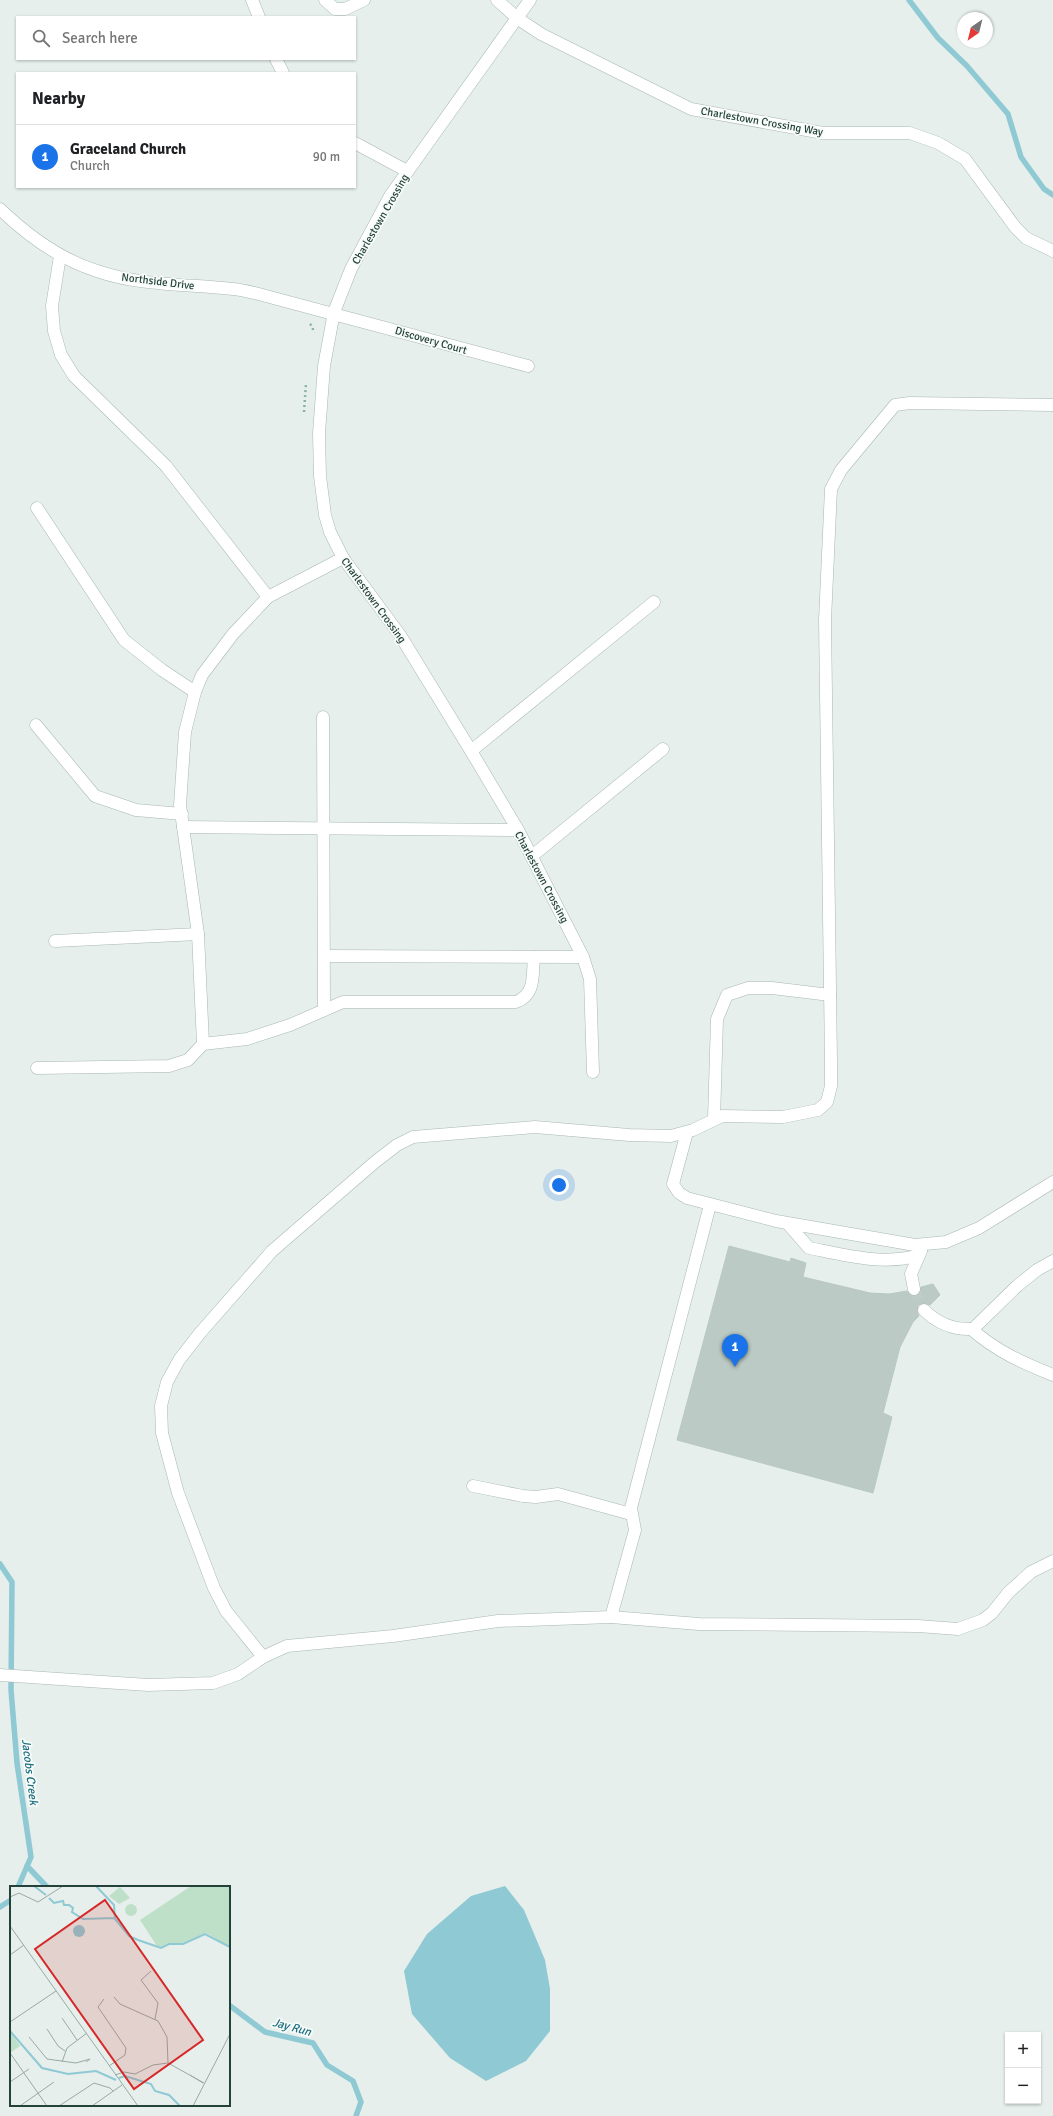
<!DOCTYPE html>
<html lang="en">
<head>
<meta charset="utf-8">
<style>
	body { margin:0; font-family:Signika,sans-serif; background:#f2f2f2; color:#202124 }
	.controls { position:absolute; right:12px; bottom:12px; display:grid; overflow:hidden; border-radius:0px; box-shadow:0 1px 3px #0004 }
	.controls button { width:36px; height:36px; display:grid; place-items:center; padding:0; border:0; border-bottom:1px solid #e0e0e0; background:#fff; color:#202124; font:20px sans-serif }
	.compass { position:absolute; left:957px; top:12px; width:36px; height:36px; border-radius:50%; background:#fff; box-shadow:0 1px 3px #0004; rotate:215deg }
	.you { position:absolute; left:559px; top:1185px; width:14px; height:14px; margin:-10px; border:3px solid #fff; border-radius:50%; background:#1a73e8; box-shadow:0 0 0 6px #1a73e833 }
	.badge { display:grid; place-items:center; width:26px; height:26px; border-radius:50%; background:#1a73e8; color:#fff; font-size:13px; font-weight:700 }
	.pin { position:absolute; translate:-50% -33px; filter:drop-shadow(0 1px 2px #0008) }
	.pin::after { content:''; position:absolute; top:21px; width:14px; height:12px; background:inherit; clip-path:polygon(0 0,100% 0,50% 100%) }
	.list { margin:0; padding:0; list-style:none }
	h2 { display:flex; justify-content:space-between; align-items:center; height:52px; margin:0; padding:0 16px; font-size:17px }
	h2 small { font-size:13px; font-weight:400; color:#757577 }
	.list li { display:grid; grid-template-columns:26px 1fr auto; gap:12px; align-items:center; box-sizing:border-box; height:64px; padding:0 16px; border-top:1px solid #e0e0e0 }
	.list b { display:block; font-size:15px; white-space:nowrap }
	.list p { margin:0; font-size:13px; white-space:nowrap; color:#757577 }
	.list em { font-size:13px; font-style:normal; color:#757577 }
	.icon { flex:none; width:22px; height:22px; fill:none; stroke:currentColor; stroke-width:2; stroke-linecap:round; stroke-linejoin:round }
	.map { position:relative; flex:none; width:1053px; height:2116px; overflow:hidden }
	.search { position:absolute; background:#fff; box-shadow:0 1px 3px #0004; left:16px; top:16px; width:340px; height:44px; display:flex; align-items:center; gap:10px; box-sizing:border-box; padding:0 14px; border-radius:0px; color:#757577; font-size:15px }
	.panel { position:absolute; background:#fff; box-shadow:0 1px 3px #0004; left:16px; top:72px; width:340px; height:116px; border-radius:0px }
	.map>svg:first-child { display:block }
</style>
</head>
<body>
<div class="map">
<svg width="1053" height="2116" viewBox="0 0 1053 2116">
	<rect width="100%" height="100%" fill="#e6efeb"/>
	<polygon fill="#8ec9d4" points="505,1886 524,1910 545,1960 550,1989 550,2031 526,2061 486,2081 450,2058 412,2014 404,1971 427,1934 471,1896"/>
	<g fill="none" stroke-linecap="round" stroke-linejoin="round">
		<g stroke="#8ec9d4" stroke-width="5.5">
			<polyline points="909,0 938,38 967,66 1008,114 1021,157 1044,189 1053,195"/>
			<polyline points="0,1564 12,1582 11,1690 17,1763 31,1857 18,1887"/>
			<polyline points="27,1866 47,1887"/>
			<polyline points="0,1907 11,1900"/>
			<polyline points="229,2005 265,2032 313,2043 327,2065 353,2081 361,2102 356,2116"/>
		</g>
	</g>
	<polygon fill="#bbcac4" stroke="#b8c9c2" points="729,1246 790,1262 791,1258 806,1263 803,1277 870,1293 889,1294 907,1291 911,1296 915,1296 919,1294 921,1287 933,1284 940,1295 930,1305 925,1303 918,1305 917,1312 919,1316 913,1322 900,1347 883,1413 892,1417 873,1493 677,1440"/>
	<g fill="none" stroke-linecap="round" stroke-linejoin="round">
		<polyline stroke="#bfccc8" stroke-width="12" stroke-dasharray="12 6" stroke-linecap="butt" points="914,1289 919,1302 924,1310"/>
		<defs>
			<g id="minor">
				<polyline points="252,0 259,17"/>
				<polyline points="325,0 335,9 345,9 364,0"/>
				<polyline points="497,0 517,18 390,196 351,269 334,312 324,366 319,433 320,476 325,515 330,532 343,558 400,635 471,751 518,830 583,957 590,979 593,1072"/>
				<polyline points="530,0 517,18 541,34 691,109 823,133 910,133 938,143 965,159 1015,227 1026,238 1053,251"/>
				<polyline points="276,59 283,73"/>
				<polyline points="355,143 407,171"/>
				<path d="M0 209C28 236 59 259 97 271 140 286 188 284 233 289 244 290 255 293 266 296L528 366"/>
				<polyline points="60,256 52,306 54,331 61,355 74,376 166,466 268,597"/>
				<polyline points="37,508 124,640 162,670 195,692"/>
				<polyline points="323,717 324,1009"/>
				<polyline points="36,725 95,796 136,810 182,814"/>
				<polyline points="471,751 654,602"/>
				<polyline points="183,827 518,830"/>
				<polyline points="532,856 663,749"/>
				<polyline points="55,941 198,934"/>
				<polyline points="325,956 583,957"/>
				<polyline points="203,1044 198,934 180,805 185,732 195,692 202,675 233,634 268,597 343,558"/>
				<path d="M37 1068 169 1066 188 1060 203 1044 247 1039 290 1025 343 1002H516C536 994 532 976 534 957"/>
				<polyline points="714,1119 717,1019 727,995 748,988 772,988 830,995"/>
				<polyline points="687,1132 673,1184 679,1193 687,1198 776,1221 915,1245 946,1242 979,1228 1053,1182"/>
				<path d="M788 1224 809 1248C844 1255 884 1266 919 1255"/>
				<polyline points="914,1289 911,1274 921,1251"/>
				<path d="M924 1310C938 1324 954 1330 973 1329L1017 1286 1037 1270 1053 1261"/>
				<path d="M971 1329C998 1352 1021 1362 1053 1375"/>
				<polyline points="473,1486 523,1496 536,1497 558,1494 631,1514"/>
				<polyline points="611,1617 635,1530 631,1508 710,1205"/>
				<polyline points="263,1657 226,1611 214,1588 178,1493 162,1433 161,1406 167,1382 179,1360 200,1333 272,1251 375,1162 397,1145 413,1137 535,1127 629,1135 671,1136 693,1130 722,1116 783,1117 818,1110 827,1102 831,1086 831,1062 825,620 831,489 841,470 895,405 910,403 1053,405"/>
				<polyline points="0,1675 148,1685 213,1683 238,1674 263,1657 287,1646 393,1636 498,1621 611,1617 699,1624 918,1626 958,1629 983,1620 992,1613 1008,1593 1031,1572 1053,1561"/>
			</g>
		</defs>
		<use href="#minor" stroke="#a8b8b2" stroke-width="13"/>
		<g stroke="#86b3a5" stroke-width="2.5" stroke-dasharray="2 3" stroke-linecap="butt">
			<polyline points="310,324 312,326 314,333"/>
			<polyline points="304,412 306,383"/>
		</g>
		<use href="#minor" stroke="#fff" stroke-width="12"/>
	</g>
	<g text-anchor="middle" stroke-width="3.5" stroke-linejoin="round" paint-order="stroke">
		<g font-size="11" fill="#24423a" stroke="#f7fbf9">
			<text transform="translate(762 121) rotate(10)" y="4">Charlestown Crossing Way</text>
			<text transform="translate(380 219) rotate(-60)" y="4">Charlestown Crossing</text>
			<text transform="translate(158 281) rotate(7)" y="4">Northside Drive</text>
			<text transform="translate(431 340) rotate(16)" y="4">Discovery Court</text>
			<text transform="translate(374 600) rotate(54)" y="4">Charlestown Crossing</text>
			<text transform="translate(542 877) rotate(62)" y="4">Charlestown Crossing</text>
		</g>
		<g font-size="12" font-style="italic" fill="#1c6f80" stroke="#f7fbf9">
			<text transform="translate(30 1772) rotate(83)" y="4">Jacobs Creek</text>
			<text transform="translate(292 2027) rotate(15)" y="4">Jay Run</text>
		</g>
	</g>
	<g transform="translate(10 1886)">
		<rect width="220" height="220" fill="#e6efeb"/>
		<path d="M181 0H220V61L196 47 168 59 157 58 152 61 147 60 130 34ZM110 1 120 12 109 18 99 10ZM115 24a6 6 0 1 1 12 0a6 6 0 1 1-12 0ZM0 145 10 160 0 167Z" fill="#bfe0c8"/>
		<path d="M63 45a6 6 0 1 1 12 0a6 6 0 1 1-12 0Z" fill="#8ec9d4"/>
		<path fill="none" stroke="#8ec9d4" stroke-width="2" d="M24 0 36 9M86 0 104 19 105 33 119 50 128 54 151 62 159 58H173L195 48 220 61M39 12 44 17 53 15 54 19H59L63 22 62 26 73 33 105 32M0 145 32 182 58 188 86 185 106 194M109 192 115 190 141 198 145 205 159 209 170 220"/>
		<path fill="none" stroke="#98aaa4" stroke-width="1" d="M0 11 9 7 28 16 53 0M0 40 128 220M0 69 14 59M141 85 131 94 148 117 145 133M104 111 110 118 148 135 157 151 158 177 194 197M94 113 88 121 116 162 115 169 99 180M52 132 67 154M0 136 46 105M37 143 48 160 55 165M19 151 37 173 66 177 80 173 76 176M0 167 37 220M52 176 57 162 77 147M105 189 114 186 125 188 143 179 158 177M180 189 193 197M0 196 19 183M10 220 44 196M49 220 84 197 100 202 103 205M82 220 112 199M183 220 220 148"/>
		<path fill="#d62828" fill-opacity="0.15" stroke="#d62828" stroke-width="2" d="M95 14 193 154 124 203 25 63Z"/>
		<rect width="220" height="220" fill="none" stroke="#24423a" stroke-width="2"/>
	</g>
</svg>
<div class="controls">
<button>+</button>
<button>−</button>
</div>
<svg class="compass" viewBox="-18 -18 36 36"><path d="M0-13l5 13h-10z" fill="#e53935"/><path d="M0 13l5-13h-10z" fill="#757577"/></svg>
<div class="you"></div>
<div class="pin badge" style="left:735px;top:1367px">1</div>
<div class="search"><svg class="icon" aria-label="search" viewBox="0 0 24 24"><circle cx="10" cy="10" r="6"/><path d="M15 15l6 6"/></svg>Search here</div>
<section class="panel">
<h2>Nearby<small></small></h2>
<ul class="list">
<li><span class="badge">1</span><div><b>Graceland Church</b><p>Church</p></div><em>90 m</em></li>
</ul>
</section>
</div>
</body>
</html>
